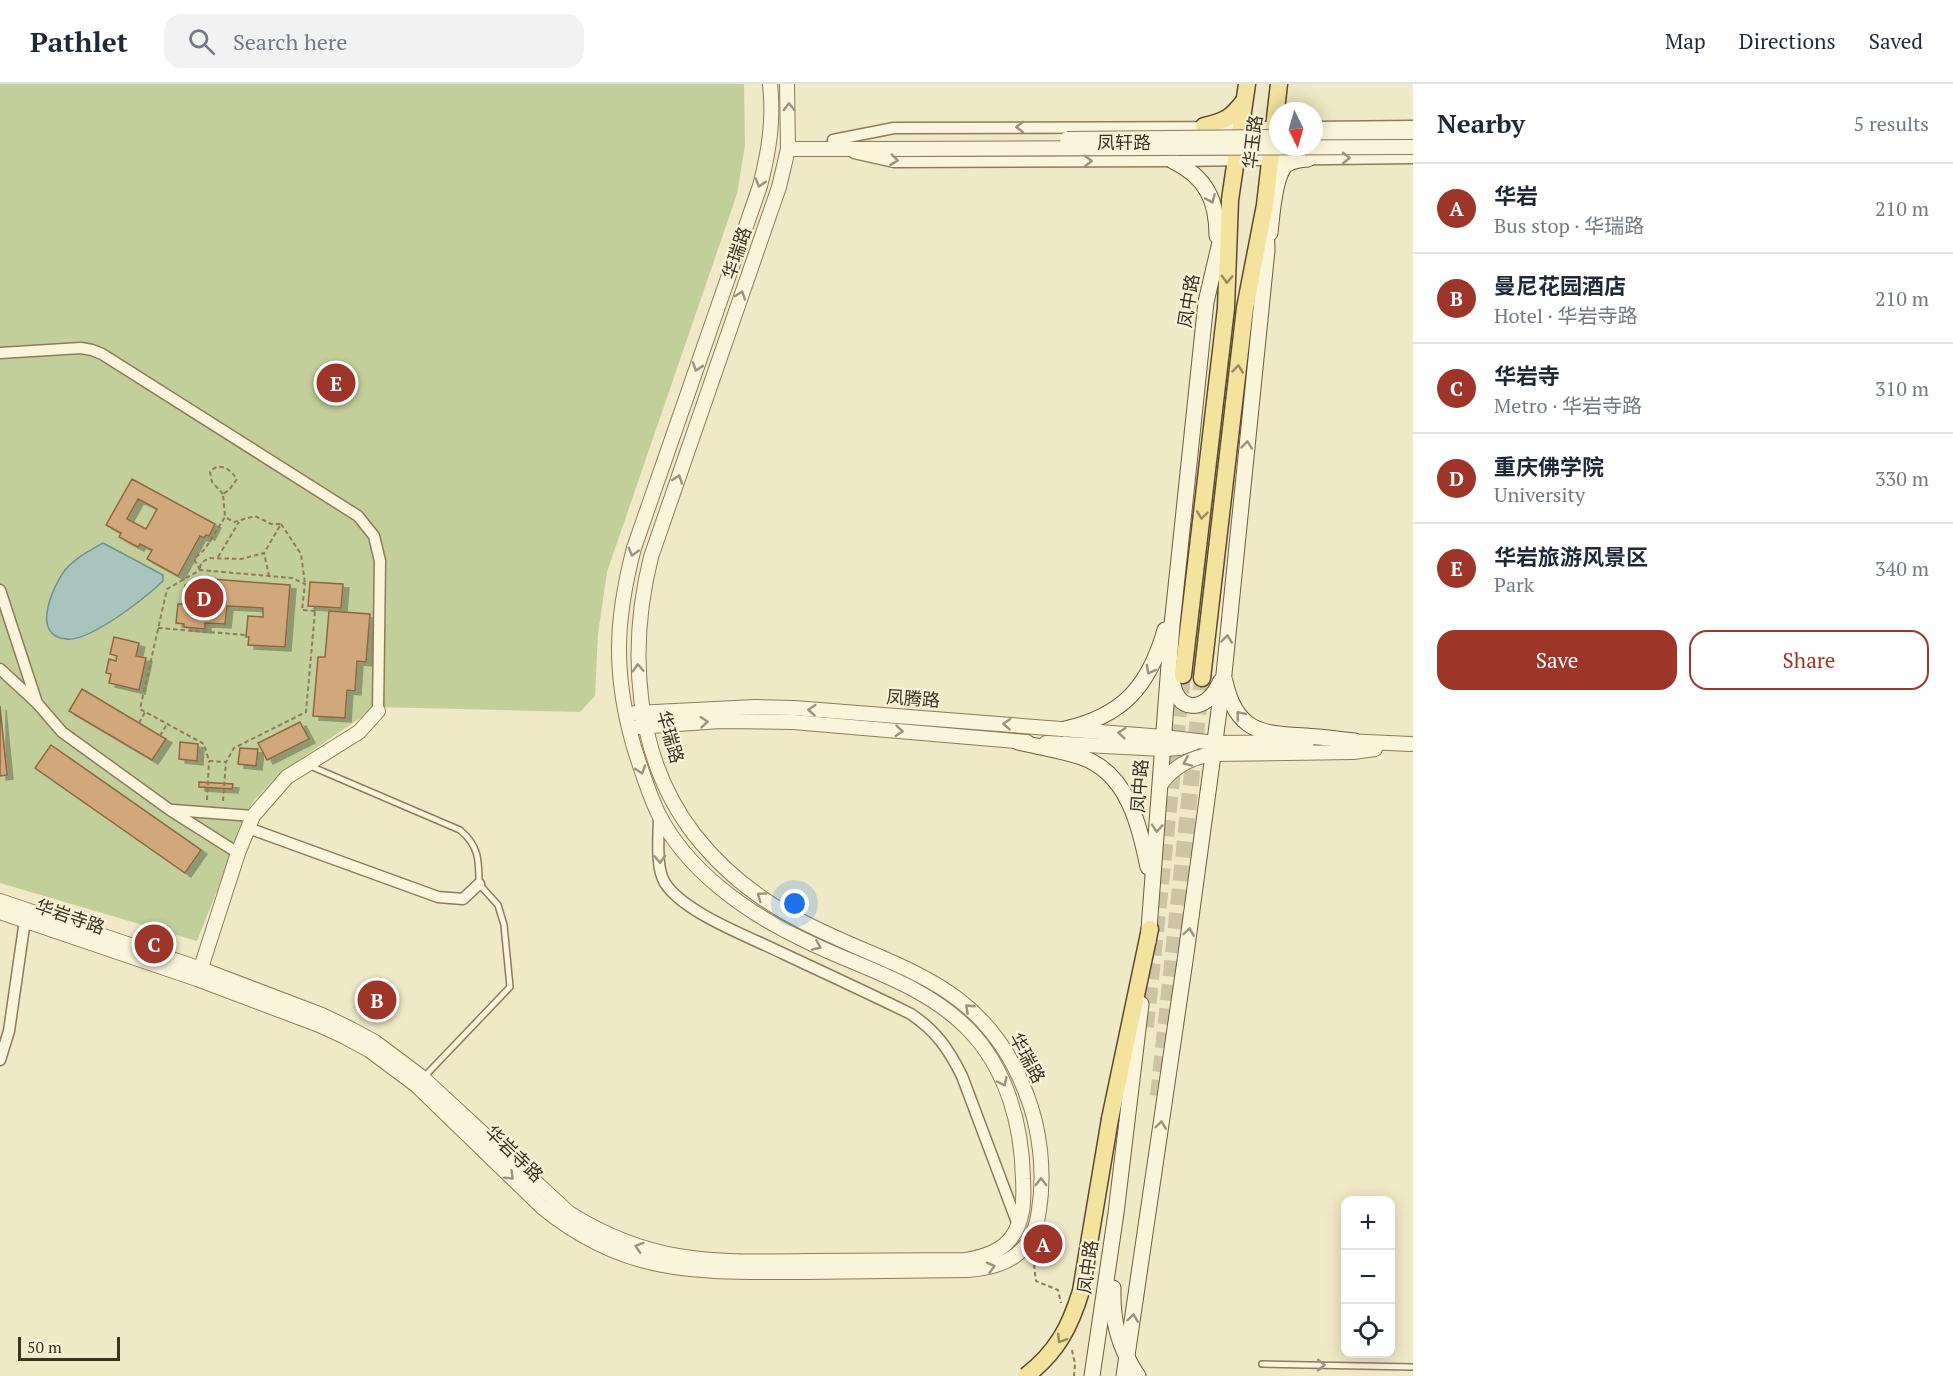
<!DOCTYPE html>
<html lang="en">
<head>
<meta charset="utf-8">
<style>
	body { margin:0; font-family:"PT Serif","Noto Sans SC",serif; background:#f2f2f3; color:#1f2937 }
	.controls { position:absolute; right:18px; bottom:18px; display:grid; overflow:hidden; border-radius:12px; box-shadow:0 3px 15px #0003 }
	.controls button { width:54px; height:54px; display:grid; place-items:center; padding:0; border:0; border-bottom:2px solid #e0e1e3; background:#fff; color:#1f2937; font:30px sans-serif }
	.compass { position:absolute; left:1269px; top:18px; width:54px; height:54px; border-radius:50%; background:#fff; box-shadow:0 3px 15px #0003; rotate:175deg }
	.scale { position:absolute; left:18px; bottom:15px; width:102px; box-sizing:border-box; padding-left:6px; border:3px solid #3d311f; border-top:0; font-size:16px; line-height:21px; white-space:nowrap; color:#3d311f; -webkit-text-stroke:4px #f7f2d7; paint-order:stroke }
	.you { position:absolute; left:795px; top:820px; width:21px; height:21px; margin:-15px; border:4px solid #fff; border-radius:50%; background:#1a73e8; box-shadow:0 0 0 9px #1a73e833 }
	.badge { display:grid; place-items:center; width:39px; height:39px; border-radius:50%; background:#9e3529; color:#fff; font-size:20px; font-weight:700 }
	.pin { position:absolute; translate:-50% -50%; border:3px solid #fff; box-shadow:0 2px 6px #0006 }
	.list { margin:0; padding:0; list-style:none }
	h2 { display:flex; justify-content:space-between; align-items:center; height:78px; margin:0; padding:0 24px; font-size:26px }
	h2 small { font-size:20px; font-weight:400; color:#747a83 }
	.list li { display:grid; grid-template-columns:39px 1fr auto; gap:18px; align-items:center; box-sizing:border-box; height:90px; padding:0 24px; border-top:2px solid #e0e1e3 }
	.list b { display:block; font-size:22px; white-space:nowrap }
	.list p { margin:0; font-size:20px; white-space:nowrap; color:#747a83 }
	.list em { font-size:20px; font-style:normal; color:#747a83 }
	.actions { display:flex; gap:12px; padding:18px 24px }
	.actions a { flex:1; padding:14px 0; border:2px solid #9e3529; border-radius:18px; text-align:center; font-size:21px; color:#9e3529 }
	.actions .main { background:#9e3529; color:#fff }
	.icon { flex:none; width:33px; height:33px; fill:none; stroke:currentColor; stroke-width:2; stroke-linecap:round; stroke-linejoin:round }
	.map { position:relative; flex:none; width:1413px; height:1292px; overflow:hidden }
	header { display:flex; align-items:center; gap:36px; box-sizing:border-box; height:84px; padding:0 30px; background:#fff; border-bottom:2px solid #e0e1e3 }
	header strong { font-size:28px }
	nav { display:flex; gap:33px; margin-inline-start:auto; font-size:21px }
	.search { width:420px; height:54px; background:#f2f2f3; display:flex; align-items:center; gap:15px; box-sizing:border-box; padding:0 21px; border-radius:18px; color:#747a83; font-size:22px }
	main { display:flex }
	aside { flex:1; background:#fff }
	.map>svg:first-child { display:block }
</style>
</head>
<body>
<header>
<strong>Pathlet</strong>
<div class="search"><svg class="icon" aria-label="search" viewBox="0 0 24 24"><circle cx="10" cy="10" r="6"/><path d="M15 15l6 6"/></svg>Search here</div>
<nav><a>Map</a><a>Directions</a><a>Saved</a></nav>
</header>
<main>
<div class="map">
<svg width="1413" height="1292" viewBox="0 0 1413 1292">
	<defs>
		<filter id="shadow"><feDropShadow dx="6" dy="4" stdDeviation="0" flood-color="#0004"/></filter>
	</defs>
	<rect width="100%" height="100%" fill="#f0e9c7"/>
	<polygon fill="#c3cf9a" points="0,0 744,0 745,61 737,110 607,488 598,550 595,612 580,628 376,623 280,689 252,719 197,857 0,799"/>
	<path fill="#a8c4bf" stroke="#6e938e" stroke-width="1.5" d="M103 459 163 491V497C145 514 90 558 66 555 30 552 53 502 65 486 75 474 89 467 103 459Z"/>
	<g fill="#d0a87b" stroke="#8d6740" stroke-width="1.5" fill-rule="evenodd" filter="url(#shadow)">
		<path d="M132 395 215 440 209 452 206 451 204 454 200 452 178 492 147 475 152 466 140 460 138 463 119 453 121 449 106 441ZM138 415 157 425 146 445 127 435Z"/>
		<polygon points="199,494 290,501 285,563 248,561 249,553 246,553 248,532 263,533 263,524 227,522 225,540 205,539 205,545 184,543 184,540 176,539 178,520 184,520 185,501"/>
		<polygon points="310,498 343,500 341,524 308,522"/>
		<polygon points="329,527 370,530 366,578 357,577 355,607 347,606 345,634 313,632 318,573 325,573"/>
		<polygon points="114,553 139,559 136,572 146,574 139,606 109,599 111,590 106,589 109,575 116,577 117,572 110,570"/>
		<polygon points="82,605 166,655 152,676 69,627"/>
		<polygon points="0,622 7,691 0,692"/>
		<polygon points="300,638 309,655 267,676 258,659"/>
		<polygon points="180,658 198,660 197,677 179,675"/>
		<polygon points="51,661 201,766 185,789 35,684"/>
		<polygon points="240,664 258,665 256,682 238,680"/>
		<polygon points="199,698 233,700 232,705 199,703"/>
	</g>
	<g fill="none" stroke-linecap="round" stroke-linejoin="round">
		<g stroke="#ccc4a5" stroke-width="16" stroke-dasharray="16 8" stroke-linecap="butt">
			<polyline points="1146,943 1183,591"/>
			<polyline points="1158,1012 1202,594"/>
		</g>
		<defs>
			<g id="service">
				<path d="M308 681 460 746C479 762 479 776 479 800L498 821 504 841 510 903 424 993"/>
				<polyline points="1262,1280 1413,1283"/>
			</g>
			<g id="minor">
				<polyline points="1314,43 1413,42"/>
				<polyline points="833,56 894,44 1278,43"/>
				<polyline points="854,69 894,78 1173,77 1413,74"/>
				<polyline points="0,269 81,264 92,266 102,270 358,432 374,452 380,477 378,627"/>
				<polyline points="0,506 37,619 62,648 170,726 238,769"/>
				<polyline points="0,585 37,619"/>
				<polyline points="173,726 253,732"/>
				<path d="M659 731C659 750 655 783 665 799 684 829 750 853 782 869 825 889 868 909 911 930 936 947 948 964 962 992L1018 1141"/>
				<polyline points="248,744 438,813 463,815 479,800"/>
				<polyline points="0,976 9,947 25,836"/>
			</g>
			<g id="tertiary">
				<polyline points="1314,53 1413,52"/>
				<polyline points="788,65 894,65"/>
				<polyline points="635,629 755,623 794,624 1164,653 1215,659 1307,658"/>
				<polyline points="637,643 720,637 793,638 1027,658"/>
				<polyline points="1344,657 1411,660"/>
				<polyline points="1046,659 1163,665 1180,664 1194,659"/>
				<path d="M1160 701C1174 682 1190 674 1213 670L1353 668 1375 665"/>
				<path d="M0 817 201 885 322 931 349 944 375 958 423 994 569 1129C653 1182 716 1178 811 1177 863 1177 914 1176 966 1176 983 1173 1001 1168 1011 1154 1024 1137 1024 1115 1023 1095 1022 1041 1007 985 968 945 923 899 860 884 804 856 747 829 687 787 658 729 648 708 641 685 634 663 613 590 615 537 634 464L760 102C769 67 774 36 770 0"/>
				<path d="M0 828 197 895 319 941 345 953 369 966 416 1001 542 1123C627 1193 701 1188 804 1188 859 1187 913 1187 968 1186 1008 1183 1034 1168 1039 1126 1045 1088 1040 1044 1026 1009 980 888 885 885 788 830 752 810 719 782 694 750 634 672 628 565 651 473L779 103 788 65 787 0"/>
				<polyline points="198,893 238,769 253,732 287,693 359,648 378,627"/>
			</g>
			<g id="secondary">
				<path d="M1173 77C1206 93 1217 116 1217 152"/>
				<path d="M1270 149C1272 132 1274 94 1285 82 1291 76 1300 76 1308 75"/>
				<path d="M1172 593C1174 630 1207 630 1220 598"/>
				<path d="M1225 597C1237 655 1270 649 1318 653 1330 654 1343 656 1355 657"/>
				<path d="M1065 645C1123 632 1149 602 1165 546"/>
				<path d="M1018 658C1039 663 1061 666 1081 673 1128 689 1139 741 1148 783"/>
				<polyline points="1148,858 1172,541 1206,218 1225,137"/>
				<path d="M1113 1204C1112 1238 1119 1264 1138 1292"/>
				<polyline points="1092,1292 1116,1129 1141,920"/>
				<polyline points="1124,1292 1186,870 1224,590 1267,166 1266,137"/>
			</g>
			<g id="primary">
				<path d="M1204 42C1225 37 1231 34 1244 17"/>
				<polyline points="1183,591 1226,224 1230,116 1247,0"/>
				<polyline points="1202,594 1245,224 1265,121 1279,0"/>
				<polyline points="1110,1035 1150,845"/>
			</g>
		</defs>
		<use href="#service" stroke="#8d7b5b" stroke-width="8"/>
		<use href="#minor" stroke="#8d7b5b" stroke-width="13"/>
		<use href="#tertiary" stroke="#8d7b5b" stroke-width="16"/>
		<use href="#secondary" stroke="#6f5c3e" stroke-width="17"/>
		<use href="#primary" stroke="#5b492f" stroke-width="19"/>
		<g stroke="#8d7b5b" stroke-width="2" stroke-dasharray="4.5 3" stroke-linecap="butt">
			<path d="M223 410 212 398 210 388C219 377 230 385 237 395L229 406 223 410 225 433"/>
			<polyline points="281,440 301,470 305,500"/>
			<polyline points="218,473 239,438"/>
			<polyline points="200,484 201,479 209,474 241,475 264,469 269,492"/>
			<polyline points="200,486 194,475 205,465 225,433 234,438 255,432 271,440 281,440 264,469"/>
			<polyline points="315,527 302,526 305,500 292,494 200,486 167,505 140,625 204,660 209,677 226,678 234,664 306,628 315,527 315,522"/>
			<polyline points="158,544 246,551"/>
			<polyline points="139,639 145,628"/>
			<polyline points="160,652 167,640"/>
			<polyline points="207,716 209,677"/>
			<polyline points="223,717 226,678"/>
			<polyline points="1033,1173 1036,1197 1058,1206 1061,1219"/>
			<polyline points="1072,1266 1075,1280 1074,1292"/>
		</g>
		<use href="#service" stroke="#faf4db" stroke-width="5"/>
		<use href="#minor" stroke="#faf4db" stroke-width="10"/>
		<use href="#tertiary" stroke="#faf4db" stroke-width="14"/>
		<use href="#secondary" stroke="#faf4db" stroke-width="15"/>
		<use href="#primary" stroke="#f4e39e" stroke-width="16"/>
		<defs>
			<g id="tertiary-bridge">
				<polyline points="1067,55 1278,53"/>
				<polyline points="894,65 1413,63"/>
			</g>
			<path id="primary-bridge" d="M1026 1292C1057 1268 1070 1243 1081 1207L1110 1035"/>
		</defs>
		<use href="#tertiary-bridge" stroke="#8d7b5b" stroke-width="16" stroke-linecap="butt"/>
		<use href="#primary-bridge" stroke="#5b492f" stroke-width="19" stroke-linecap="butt"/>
		<use href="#tertiary-bridge" stroke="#faf4db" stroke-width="14"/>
		<use href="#primary-bridge" stroke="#f4e39e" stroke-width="16"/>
	</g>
	<defs><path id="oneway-chevron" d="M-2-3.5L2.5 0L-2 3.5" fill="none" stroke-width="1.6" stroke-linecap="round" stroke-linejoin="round" transform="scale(1.5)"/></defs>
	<g stroke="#9c927d">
		<use href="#oneway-chevron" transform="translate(789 23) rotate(-91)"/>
		<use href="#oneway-chevron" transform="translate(1020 43) rotate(180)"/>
		<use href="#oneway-chevron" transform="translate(1346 74) rotate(-1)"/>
		<use href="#oneway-chevron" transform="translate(894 76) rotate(7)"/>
		<use href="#oneway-chevron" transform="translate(1088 77)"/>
		<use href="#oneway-chevron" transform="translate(760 99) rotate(107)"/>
		<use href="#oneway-chevron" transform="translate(1211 115) rotate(66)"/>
		<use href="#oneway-chevron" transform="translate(741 211) rotate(-71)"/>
		<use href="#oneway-chevron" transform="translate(697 283) rotate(109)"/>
		<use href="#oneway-chevron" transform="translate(1247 361) rotate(-84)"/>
		<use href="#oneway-chevron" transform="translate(678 395) rotate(-71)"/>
		<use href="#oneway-chevron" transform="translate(633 468) rotate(106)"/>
		<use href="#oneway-chevron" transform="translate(1227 555) rotate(-84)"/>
		<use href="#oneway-chevron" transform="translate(638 584) rotate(-93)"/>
		<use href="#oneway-chevron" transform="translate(1150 586) rotate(119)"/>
		<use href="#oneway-chevron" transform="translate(812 626) rotate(-176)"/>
		<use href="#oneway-chevron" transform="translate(1240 631) rotate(-130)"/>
		<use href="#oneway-chevron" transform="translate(704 638) rotate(-4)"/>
		<use href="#oneway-chevron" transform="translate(1007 640) rotate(-176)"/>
		<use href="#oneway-chevron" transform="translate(899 647) rotate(5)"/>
		<use href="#oneway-chevron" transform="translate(1122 649) rotate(-175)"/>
		<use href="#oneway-chevron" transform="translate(1187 678) rotate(156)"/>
		<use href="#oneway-chevron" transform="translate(641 686) rotate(72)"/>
		<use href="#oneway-chevron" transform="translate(1157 744) rotate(94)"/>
		<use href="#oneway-chevron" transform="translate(660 775) rotate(88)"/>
		<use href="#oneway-chevron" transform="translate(761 812) rotate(-144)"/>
		<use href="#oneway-chevron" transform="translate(1189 848) rotate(-82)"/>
		<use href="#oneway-chevron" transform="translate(817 862) rotate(23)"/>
		<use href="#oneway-chevron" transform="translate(969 924) rotate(-137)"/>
		<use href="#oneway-chevron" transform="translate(1003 998) rotate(65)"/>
		<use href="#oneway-chevron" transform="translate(1161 1041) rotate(-82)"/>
		<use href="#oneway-chevron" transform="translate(510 1092) rotate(44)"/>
		<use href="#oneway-chevron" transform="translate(1041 1098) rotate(-90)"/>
		<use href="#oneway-chevron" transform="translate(639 1163) rotate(-162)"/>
		<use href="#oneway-chevron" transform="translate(991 1183) rotate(-14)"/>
		<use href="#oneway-chevron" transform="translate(1133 1234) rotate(-82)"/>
		<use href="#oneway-chevron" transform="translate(1321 1281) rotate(1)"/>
	</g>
	<g stroke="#988a5e">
		<use href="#oneway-chevron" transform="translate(1227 195) rotate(92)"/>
		<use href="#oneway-chevron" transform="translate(1238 285) rotate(-83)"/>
		<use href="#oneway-chevron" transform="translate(1202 431) rotate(97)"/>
		<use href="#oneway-chevron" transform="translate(1061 1255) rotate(122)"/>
	</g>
	<g text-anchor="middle" stroke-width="4.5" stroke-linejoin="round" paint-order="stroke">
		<g font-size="18" fill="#3d311f" stroke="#f7f2d7">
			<text transform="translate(1253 58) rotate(-83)" y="6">华玉路</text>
			<text x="1124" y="65">凤轩路</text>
			<text transform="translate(737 169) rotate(-71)" y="6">华瑞路</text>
			<text transform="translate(1189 217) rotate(-81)" y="6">凤中路</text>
			<text transform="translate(913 615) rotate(4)" y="6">凤腾路</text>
			<text transform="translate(670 653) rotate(74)" y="6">华瑞路</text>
			<text transform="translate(1140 702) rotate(-86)" y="6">凤中路</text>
			<text transform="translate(70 833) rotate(19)" y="6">华岩寺路</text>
			<text transform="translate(1027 974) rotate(62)" y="6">华瑞路</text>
			<text transform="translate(514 1070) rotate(44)" y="6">华岩寺路</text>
			<text transform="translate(1088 1183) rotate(-82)" y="6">凤中路</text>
		</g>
	</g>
</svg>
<div class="controls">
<button>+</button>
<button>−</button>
<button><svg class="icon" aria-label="locate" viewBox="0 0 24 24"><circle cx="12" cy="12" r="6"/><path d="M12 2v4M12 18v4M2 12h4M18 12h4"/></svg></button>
</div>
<svg class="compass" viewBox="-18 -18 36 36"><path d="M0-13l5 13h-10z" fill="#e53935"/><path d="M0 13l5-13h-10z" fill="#747a83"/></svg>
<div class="scale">50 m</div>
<div class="you"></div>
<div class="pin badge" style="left:1043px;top:1160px">A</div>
<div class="pin badge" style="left:377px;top:916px">B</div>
<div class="pin badge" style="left:154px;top:860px">C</div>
<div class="pin badge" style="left:204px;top:514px">D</div>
<div class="pin badge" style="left:336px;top:299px">E</div>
</div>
<aside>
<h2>Nearby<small>5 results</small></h2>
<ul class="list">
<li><span class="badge">A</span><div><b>华岩</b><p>Bus stop · 华瑞路</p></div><em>210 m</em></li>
<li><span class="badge">B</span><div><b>曼尼花园酒店</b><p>Hotel · 华岩寺路</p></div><em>210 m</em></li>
<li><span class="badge">C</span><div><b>华岩寺</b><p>Metro · 华岩寺路</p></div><em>310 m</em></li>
<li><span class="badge">D</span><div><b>重庆佛学院</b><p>University</p></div><em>330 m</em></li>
<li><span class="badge">E</span><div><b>华岩旅游风景区</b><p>Park</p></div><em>340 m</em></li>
</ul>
<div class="actions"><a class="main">Save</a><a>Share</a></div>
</aside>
</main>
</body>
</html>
